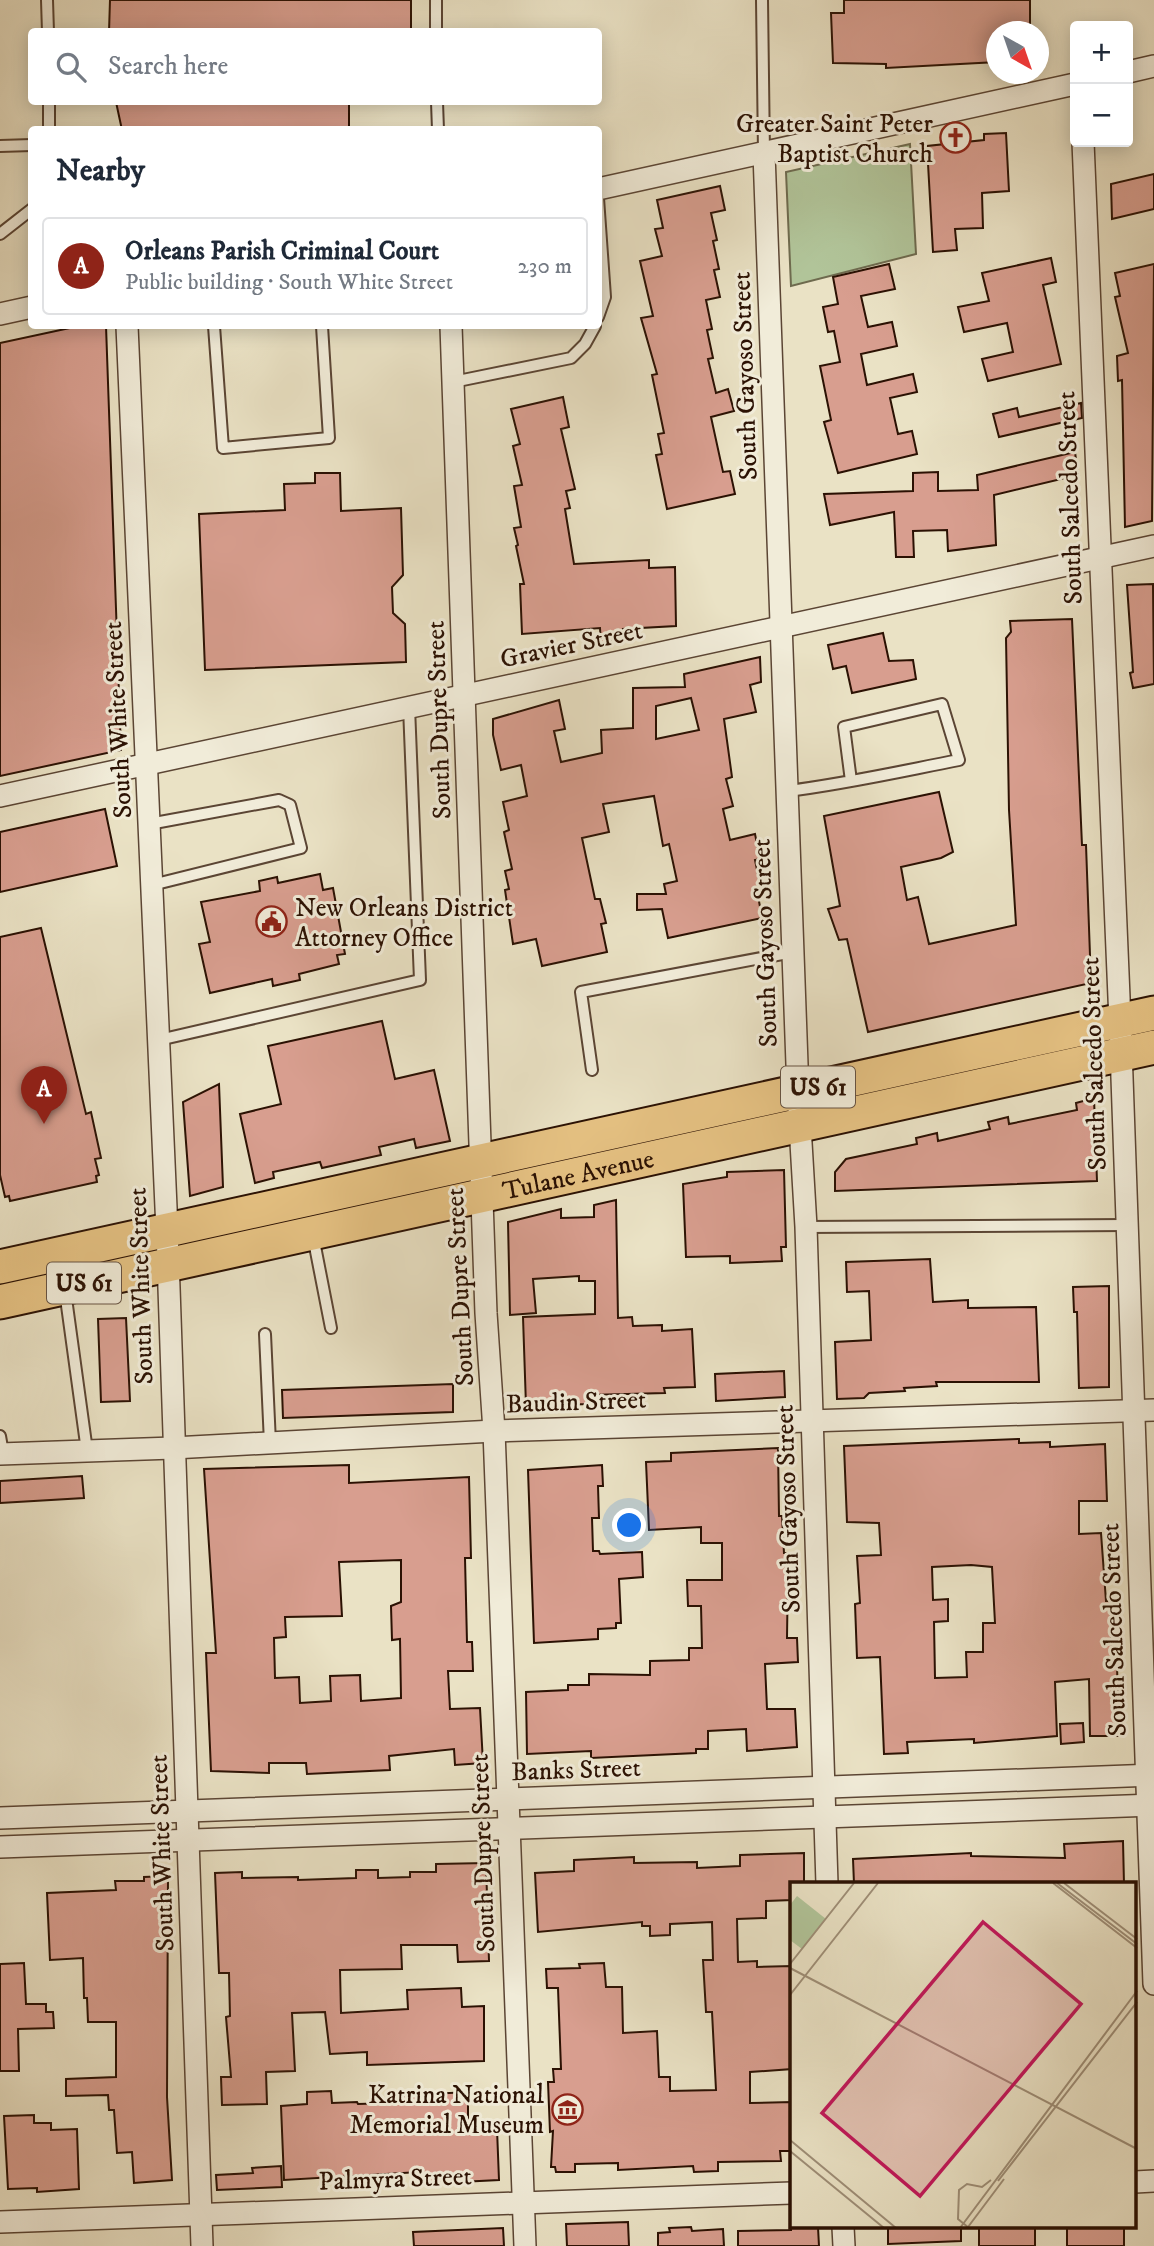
<!DOCTYPE html>
<html lang="en">
<head>
<meta charset="utf-8">
<style>
	body { margin:0; font-family:"IM FELL DW Pica",serif; background:#f6f6f7; color:#1f2937 }
	.controls { position:absolute; right:21px; top:21px; display:grid; overflow:hidden; border-radius:7px; box-shadow:0 4px 18px #0003 }
	.controls button { width:63px; height:63px; display:grid; place-items:center; padding:0; border:0; border-bottom:2px solid #e0e1e3; background:#fff; color:#1f2937; font:35px sans-serif }
	.compass { position:absolute; left:986px; top:21px; width:63px; height:63px; border-radius:50%; background:#fff; box-shadow:0 4px 18px #0003; rotate:140deg }
	.you { position:absolute; left:630px; top:1526px; width:24px; height:24px; margin:-18px; border:5px solid #fff; border-radius:50%; background:#1a73e8; box-shadow:0 0 0 10px #1a73e833 }
	.badge { display:grid; place-items:center; width:46px; height:46px; border-radius:50%; background:#8f2418; color:#fff; font-size:23px; font-weight:700 }
	.pin { position:absolute; translate:-50% -58px; filter:drop-shadow(0 2px 4px #0008) }
	.pin::after { content:''; position:absolute; top:37px; width:24px; height:21px; background:inherit; clip-path:polygon(0 0,100% 0,50% 100%) }
	.list { margin:0; padding:0; list-style:none }
	h2 { display:flex; justify-content:space-between; align-items:center; height:91px; margin:0; padding:0 28px; font-size:30px }
	h2 small { font-size:23px; font-weight:400; color:#747a83 }
	.list li { display:grid; grid-template-columns:46px 1fr auto; gap:21px; align-items:center; box-sizing:border-box; height:98px; margin:0 14px 14px; padding:0 14px; border:2px solid #e0e1e3; border-radius:7px }
	.list b { display:block; font-size:26px; white-space:nowrap }
	.list p { margin:0; font-size:23px; white-space:nowrap; color:#747a83 }
	.list em { font-size:23px; font-style:normal; color:#747a83 }
	.icon { flex:none; width:38px; height:38px; fill:none; stroke:currentColor; stroke-width:2; stroke-linecap:round; stroke-linejoin:round }
	.map { position:relative; flex:none; width:1154px; height:2246px; overflow:hidden }
	.search { position:absolute; background:#fff; box-shadow:0 4px 18px #0003; left:28px; top:28px; width:574px; height:77px; display:flex; align-items:center; gap:18px; box-sizing:border-box; padding:0 24px; border-radius:7px; color:#747a83; font-size:26px }
	.panel { position:absolute; background:#fff; box-shadow:0 4px 18px #0003; left:28px; top:126px; width:574px; height:203px; border-radius:7px }
	.map>svg:first-child { display:block }
</style>
</head>
<body>
<div class="map">
<svg width="1154" height="2246" viewBox="0 0 1154 2246">
	<rect width="100%" height="100%" fill="#eae2c5"/>
	<filter id="stains"><feTurbulence type="fractalNoise" baseFrequency=".00286" numOctaves="4"/><feColorMatrix values="0 0 0 0 .2 0 0 0 0 .09 0 0 0 0 .02 0 0 0 .5 -.17"/></filter>
	<radialGradient id="worn" r=".72"><stop offset=".6" stop-color="#630" stop-opacity="0"/><stop offset="1" stop-color="#630" stop-opacity=".3"/></radialGradient>
	<polygon fill="#b1c499" stroke="#6e6a4e" stroke-width="2" points="910,144 916,254 791,286 786,172"/>
	<g fill="#d89e8f" stroke="#2b1103" stroke-width="2" fill-rule="evenodd">
		<polygon points="110,0 411,0 411,32 109,32"/>
		<polygon points="844,0 1030,0 1030,32 997,32 997,62 886,68 886,64 833,63 831,13 844,13"/>
		<polygon points="116,102 349,102 349,130 122,130"/>
		<polygon points="1006,133 1009,191 982,193 983,228 955,229 957,250 933,252 927,146 984,140 984,134"/>
		<polygon points="1154,174 1154,209 1112,219 1111,184"/>
		<polygon points="720,186 725,210 711,213 717,240 713,241 719,269 714,270 720,297 706,300 712,329 707,330 713,358 708,359 716,393 728,389 734,411 711,417 723,472 730,471 735,494 667,509 656,455 662,454 658,434 664,433 652,375 657,374 641,318 653,316 640,261 662,256 655,229 663,228 657,200"/>
		<polygon points="1051,258 1056,282 1043,285 1061,364 988,381 982,359 1013,352 1007,323 964,332 958,307 989,301 982,273"/>
		<polygon points="889,264 895,289 861,296 868,327 892,322 897,346 861,354 867,385 913,374 917,392 890,398 898,434 912,431 917,454 838,473 824,422 831,420 820,366 840,362 834,331 828,332 823,307 838,304 833,277"/>
		<polygon points="1154,264 1152,521 1125,527 1122,380 1118,381 1117,356 1128,353 1115,297 1120,296 1115,273"/>
		<polygon points="79,326 106,326 121,750 0,776 0,343"/>
		<polygon points="563,397 569,427 561,429 575,489 566,491 570,508 565,509 574,564 649,560 649,568 675,567 676,626 623,629 624,638 601,644 600,628 522,634 520,584 524,584 516,546 518,545 514,528 521,527 514,486 522,485 513,446 520,444 511,409"/>
		<polygon points="1081,403 1082,418 999,437 993,414 1017,408 1019,417"/>
		<polygon points="1075,452 1078,475 994,495 996,545 948,551 947,530 913,531 914,557 896,557 894,512 830,525 824,494 913,491 913,473 938,472 938,491 978,490 977,475"/>
		<polygon points="315,473 340,473 341,511 401,508 403,575 392,587 393,613 405,624 406,662 205,670 199,514 285,510 284,484 315,483"/>
		<polygon points="1153,584 1154,684 1133,688 1130,673 1133,672 1127,585"/>
		<polygon points="1072,619 1082,845 1086,845 1091,983 868,1032 847,939 839,940 828,909 840,906 824,816 939,792 953,852 941,858 901,867 907,900 918,897 929,944 1016,925 1009,810 1006,638 1011,632 1010,621"/>
		<polygon points="883,633 889,661 913,660 916,679 852,693 846,666 833,669 828,645"/>
		<path d="M760 657 761 682 750 685 756 712 724 719 732 777 726 779 733 806 723 809 730 840 755 834 760 859 755 860 761 889 757 890 762 918 668 938 662 909 637 910V894H666L664 884 677 881 669 844 663 846 654 796 603 804 609 832 582 838 595 899H600L606 923 601 924 607 952 542 966 536 939 513 944 505 890 509 889 505 871 512 869 504 832 509 830 503 802 527 796 521 765 501 770 493 735V719L559 700 565 729 554 731 561 762 602 753 601 730 633 728V688L685 687 684 674ZM691 698 699 730 656 739V706Z"/>
		<polygon points="105,809 117,866 0,892 0,832"/>
		<polygon points="320,874 323,890 333,888 345,954 337,955 339,964 299,974 300,980 273,986 272,979 210,993 199,944 210,942 201,902 260,891 259,881 277,877 278,883"/>
		<polygon points="41,928 86,1114 91,1112 101,1158 95,1159 99,1175 96,1176 97,1182 10,1201 9,1196 5,1197 0,1175 0,937"/>
		<polygon points="382,1021 395,1079 434,1070 450,1141 416,1148 414,1139 379,1147 381,1155 322,1168 320,1162 273,1172 274,1178 255,1183 240,1114 281,1104 268,1046"/>
		<polygon points="219,1084 223,1187 190,1196 183,1102"/>
		<polygon points="1094,1098 1097,1181 835,1191 835,1172 846,1159 917,1144 916,1138 937,1133 938,1141 990,1129 988,1122 1008,1117 1009,1124 1077,1110 1076,1103"/>
		<polygon points="784,1170 786,1247 781,1247 782,1261 730,1263 730,1256 686,1257 683,1184 727,1177 727,1172"/>
		<polygon points="616,1200 618,1318 632,1317 633,1326 662,1325 662,1331 692,1329 695,1387 664,1388 665,1393 589,1395 589,1404 526,1406 523,1317 595,1314 595,1281 579,1281 579,1276 533,1279 536,1313 510,1315 508,1222 561,1209 561,1218 594,1217 594,1205"/>
		<polygon points="930,1259 933,1302 968,1300 968,1308 1036,1307 1039,1382 936,1382 937,1386 904,1388 905,1391 869,1393 864,1398 837,1399 835,1342 871,1340 869,1291 847,1292 846,1262"/>
		<polygon points="1109,1286 1109,1387 1079,1388 1077,1312 1074,1312 1073,1287"/>
		<polygon points="126,1318 130,1401 101,1402 98,1319"/>
		<polygon points="784,1371 785,1397 716,1401 715,1374"/>
		<polygon points="453,1384 453,1412 283,1418 282,1390"/>
		<path d="M1019 1439V1443L1050 1442V1447L1105 1444 1107 1501H1079V1534L1101 1533 1106 1601H1110L1112 1655H1117L1118 1736H1090L1089 1679 1055 1682 1057 1736 974 1743V1739L907 1742 908 1753 884 1754 880 1657 857 1658 855 1604 860 1603 857 1556 881 1555 879 1523 847 1522 844 1446ZM971 1565 992 1567 995 1623H983V1652H966L967 1677 935 1678 934 1622 948 1621V1599L933 1600 932 1567Z"/>
		<polygon points="778,1448 779,1516 782,1516 784,1553 787,1553 788,1569 787,1638 797,1638 798,1662 765,1664 767,1709 795,1709 797,1747 747,1751 746,1729 708,1731 708,1749 696,1749 696,1753 591,1758 591,1751 527,1754 526,1692 568,1690 568,1685 589,1685 589,1674 650,1675 650,1661 689,1660 689,1648 702,1648 701,1606 688,1606 687,1580 722,1580 722,1543 701,1543 701,1527 649,1530 646,1462 671,1461 671,1453"/>
		<path d="M349 1465V1483L469 1477 471 1558H465L467 1642H472L473 1671H448L450 1709 480 1708 483 1763 455 1765 454 1749 389 1756 390 1770 307 1774 306 1763H269V1773L211 1771 206 1653H216L204 1469ZM401 1560V1602L391 1606 392 1640 400 1639 401 1698 361 1701 360 1675 330 1676 331 1701 300 1703 299 1677 275 1678 274 1638 286 1637 285 1617 342 1616 339 1562Z"/>
		<polygon points="602,1465 603,1486 598,1486 599,1518 592,1518 593,1551 599,1551 600,1554 642,1552 643,1577 619,1579 621,1623 616,1623 616,1628 598,1629 598,1639 534,1643 528,1470"/>
		<polygon points="82,1476 84,1498 0,1503 0,1481"/>
		<polygon points="1083,1723 1084,1742 1061,1744 1060,1724"/>
		<polygon points="1123,1841 1124,1884 854,1884 853,1859 971,1853 971,1856 1065,1858 1064,1844"/>
		<polygon points="804,1853 804,1884 792,1884 792,1900 766,1901 766,1918 737,1919 738,1962 757,1961 757,1967 792,1966 792,2069 750,2072 750,2103 792,2102 792,2151 780,2151 781,2161 718,2162 718,2171 694,2172 693,2166 618,2170 618,2163 575,2164 575,2172 556,2172 555,2167 551,2167 553,2131 550,2132 548,2082 554,2082 553,2069 561,2069 558,1988 547,1988 546,1969 580,1968 579,1964 604,1963 606,1987 622,1987 623,2033 657,2031 659,2077 670,2077 670,2091 716,2090 712,2012 706,2012 703,1960 713,1960 712,1922 670,1924 670,1935 650,1936 650,1926 642,1926 642,1922 538,1932 535,1873 574,1871 574,1860 634,1857 634,1863 697,1862 697,1868 740,1866 740,1855"/>
		<polygon points="486,1863 489,1961 458,1962 457,1945 401,1945 402,1969 340,1970 341,2013 408,2009 407,1990 461,1988 462,2007 484,2006 484,2061 367,2065 367,2052 330,2054 325,2012 292,2013 295,2071 266,2072 267,2104 222,2105 221,2077 231,2077 226,2017 230,2016 229,1973 219,1973 215,1873 242,1872 242,1878 298,1877 298,1880 356,1878 356,1870 378,1870 378,1878 410,1877 410,1872 436,1872 436,1864"/>
		<polygon points="168,1876 167,2097 172,2180 134,2183 132,2152 117,2153 114,2110 109,2110 108,2095 66,2096 66,2079 116,2077 116,2022 88,2022 87,1998 84,1998 83,1958 50,1960 47,1893 116,1890 115,1881 144,1881 144,1877"/>
		<polygon points="24,1963 26,2004 46,2004 46,2012 53,2012 54,2028 18,2029 19,2071 0,2071 0,1964"/>
		<polygon points="331,2091 332,2103 357,2102 358,2104 392,2103 392,2096 468,2092 468,2130 497,2129 499,2180 420,2184 419,2172 284,2180 281,2106 307,2104 307,2092"/>
		<polygon points="34,2115 34,2123 51,2123 51,2130 77,2129 79,2189 37,2192 37,2188 8,2189 4,2116"/>
		<polygon points="281,2166 282,2187 217,2190 216,2175 253,2173 252,2168"/>
		<polygon points="628,2222 629,2246 567,2246 566,2224"/>
		<polygon points="691,2227 692,2231 723,2229 724,2246 658,2246 658,2233 670,2232 669,2228"/>
		<polygon points="791,2227 818,2227 819,2246 738,2246 738,2231 791,2230"/>
		<polygon points="888,2227 961,2227 961,2241 888,2244"/>
		<rect x="979" y="2227" width="56" height="19"/>
		<rect x="1067" y="2227" width="57" height="19"/>
		<polygon points="503,2228 504,2246 414,2246 413,2232"/>
	</g>
	<g fill="none" stroke-linecap="round" stroke-linejoin="round">
		<defs>
			<g id="lane">
				<polyline points="47,0 48,32"/>
				<polyline points="436,0 436,32"/>
				<polyline points="762,0 764,153"/>
				<polyline points="49,102 49,130"/>
				<polyline points="437,102 438,130"/>
				<polyline points="0,146 32,145"/>
				<polyline points="598,198 605,297 598,317"/>
				<polyline points="0,234 32,209"/>
				<polyline points="214,326 223,448 329,438 322,326"/>
				<polyline points="453,382 571,358 585,344 595,326"/>
				<path d="M787 791C845 784 902 771 959 760L942 704 844 727 851 781"/>
				<polyline points="149,824 279,800 290,805 301,848 152,885"/>
				<polyline points="159,1040 420,980 409,707"/>
				<polyline points="592,1070 581,992 793,952"/>
				<polyline points="806,1227 1126,1225"/>
				<polyline points="313,1236 331,1328"/>
				<polyline points="65,1291 87,1451"/>
				<polyline points="265,1334 270,1443"/>
				<polyline points="0,1436 3,1453"/>
			</g>
			<g id="street">
				<polyline points="1128,72 1154,66"/>
				<polyline points="1083,142 1120,1021 1154,1984"/>
				<polyline points="764,153 798,1092 806,1227 827,1884"/>
				<polyline points="598,189 1075,84"/>
				<polyline points="0,314 32,307"/>
				<polyline points="127,326 167,1230 202,2246"/>
				<polyline points="451,326 486,1313 494,1431 525,2246"/>
				<polyline points="0,796 1154,546"/>
				<polyline points="0,1454 173,1448 494,1431 1154,1410"/>
				<polyline points="0,1818 1154,1775"/>
				<polyline points="0,1847 1154,1805"/>
				<polyline points="1135,2182 1154,2181"/>
				<polyline points="0,2222 792,2193"/>
				<polyline points="843,2227 844,2246"/>
			</g>
			<g id="primary">
				<polyline points="0,1267 1154,1013"/>
				<path id="s1" d="M0 1302 1154 1047"/>
			</g>
		</defs>
		<use href="#lane" stroke="#5b4534" stroke-width="14"/>
		<use href="#street" stroke="#5b4534" stroke-width="24"/>
		<use href="#primary" stroke="#2b1103" stroke-width="37"/>
		<use href="#lane" stroke="#f1ecd9" stroke-width="10"/>
		<use href="#street" stroke="#f1ecd9" stroke-width="21"/>
		<use href="#primary" stroke="#e5c182" stroke-width="33"/>
	</g>
	<defs>
		<symbol id="church-ring" viewBox="-11 -11 22 22"><circle r="9.5" fill="#f1ecd9" stroke="#8f2418" stroke-width="1.5"/><path d="M-1.2-6h2.4v3.5h3.3v2.4h-3.3V6h-2.4V-.1h-3.3v-2.4h3.3Z" fill="#8f2418"/></symbol>
		<symbol id="civic-ring" viewBox="-11 -11 22 22"><circle r="9.5" fill="#f1ecd9" stroke="#8f2418" stroke-width="1.5"/><path d="M-.6-6.5H3V-4.5H.6V-3L4-1V1h2V6H-6V1h2V-1L-.6-3ZM-1.2 2.5V6h2.4V2.5Z" fill="#8f2418"/></symbol>
		<symbol id="museum-ring" viewBox="-11 -11 22 22"><circle r="9.5" fill="#f1ecd9" stroke="#8f2418" stroke-width="1.5"/><path d="M0-6L6-3V-2H-6V-3ZM-5-1h2V3h-2ZM-1-1h2V3h-2ZM3-1h2V3H3ZM-6 4H6V6H-6Z" fill="#8f2418"/></symbol>
	</defs>
	<g fill-rule="evenodd">
		<use href="#church-ring" x="938" y="120" width="35" height="35"/>
		<use href="#civic-ring" x="254" y="904" width="35" height="35"/>
		<use href="#museum-ring" x="550" y="2092" width="35" height="35"/>
	</g>
	<g text-anchor="middle" stroke-width="6" stroke-linejoin="round" paint-order="stroke">
		<g fill="#f1ecd9" stroke="#665343" stroke-width="2">
			<rect x="781" y="1066.5" width="74" height="41" rx="5"/>
			<rect x="47" y="1262.5" width="74" height="41" rx="5"/>
		</g>
		<g font-size="24" font-weight="bold" fill="#2b1103">
			<text x="818" y="1095">US 61</text>
			<text x="84" y="1291">US 61</text>
		</g>
		<g font-size="26" fill="#2b1103" stroke="#f1ecd9" text-anchor="end">
			<text x="933" y="132">Greater Saint Peter<tspan x="933" dy="30">Baptist Church</tspan></text>
			<text x="295" y="916" text-anchor="start">New Orleans District<tspan x="295" dy="30">Attorney Office</tspan></text>
			<text x="544" y="2103">Katrina National<tspan x="544" dy="30">Memorial Museum</tspan></text>
		</g>
		<g font-size="26" fill="#2b1103" stroke="#f1ecd9">
			<text transform="translate(744 376) rotate(-92)" y="9">South Gayoso Street</text>
			<text transform="translate(1069 498) rotate(-92)" y="9">South Salcedo Street</text>
			<text transform="translate(571 644) rotate(-12)" y="9">Gravier Street</text>
			<text transform="translate(117 720) rotate(-93)" y="9">South White Street</text>
			<text transform="translate(438 720) rotate(-92)" y="9">South Dupre Street</text>
			<text transform="translate(764 943) rotate(-92)" y="9">South Gayoso Street</text>
			<text transform="translate(1093 1064) rotate(-92)" y="9">South Salcedo Street</text>
			<text dy="9" stroke="none"><textPath href="#s1" startOffset="592">Tulane Avenue</textPath></text>
			<text transform="translate(140 1286) rotate(-92)" y="9">South White Street</text>
			<text transform="translate(459 1287) rotate(-93)" y="9">South Dupre Street</text>
			<text transform="translate(576 1401) rotate(-2)" y="9">Baudin Street</text>
			<text transform="translate(787 1509) rotate(-92)" y="9">South Gayoso Street</text>
			<text transform="translate(1113 1630) rotate(-92)" y="9">South Salcedo Street</text>
			<text transform="translate(576 1769) rotate(-2)" y="9">Banks Street</text>
			<text transform="translate(161 1853) rotate(-92)" y="9">South White Street</text>
			<text transform="translate(482 1853) rotate(-92)" y="9">South Dupre Street</text>
			<text transform="translate(395 2178) rotate(-2)" y="9">Palmyra Street</text>
		</g>
	</g>
	<g transform="translate(790 1882)">
		<rect width="346" height="346" fill="#eae2c5"/>
		<path d="M7 14 36 37 12 67 0 58V23Z" fill="#b1c499"/>
		<path fill="none" stroke="#9e8e77" stroke-width="2" d="M263 1 347 66M267 1 347 62M274 1 347 57M0 82 64 1M0 86 347 267M0 113 88 1M0 258 106 346M0 269 94 346M208 299 347 120M178 345 214 297M170 346 347 109M179 346 168 337 169 308 177 302 192 305 201 298"/>
		<path fill="#c2185b" fill-opacity="0.15" stroke="#c2185b" stroke-width="3.5" d="M193 40 291 122 130 314 32 231Z"/>
		<rect width="346" height="346" fill="none" stroke="#2b1103" stroke-width="3.5"/>
	</g>
	<rect width="100%" height="100%" filter="url(#stains)"/>
	<rect width="100%" height="100%" fill="url(#worn)"/>
</svg>
<div class="controls">
<button>+</button>
<button>−</button>
</div>
<svg class="compass" viewBox="-18 -18 36 36"><path d="M0-13l5 13h-10z" fill="#e53935"/><path d="M0 13l5-13h-10z" fill="#747a83"/></svg>
<div class="you"></div>
<div class="pin badge" style="left:44px;top:1124px">A</div>
<div class="search"><svg class="icon" aria-label="search" viewBox="0 0 24 24"><circle cx="10" cy="10" r="6"/><path d="M15 15l6 6"/></svg>Search here</div>
<section class="panel">
<h2>Nearby<small></small></h2>
<ul class="list">
<li><span class="badge">A</span><div><b>Orleans Parish Criminal Court</b><p>Public building · South White Street</p></div><em>230 m</em></li>
</ul>
</section>
</div>
</body>
</html>
